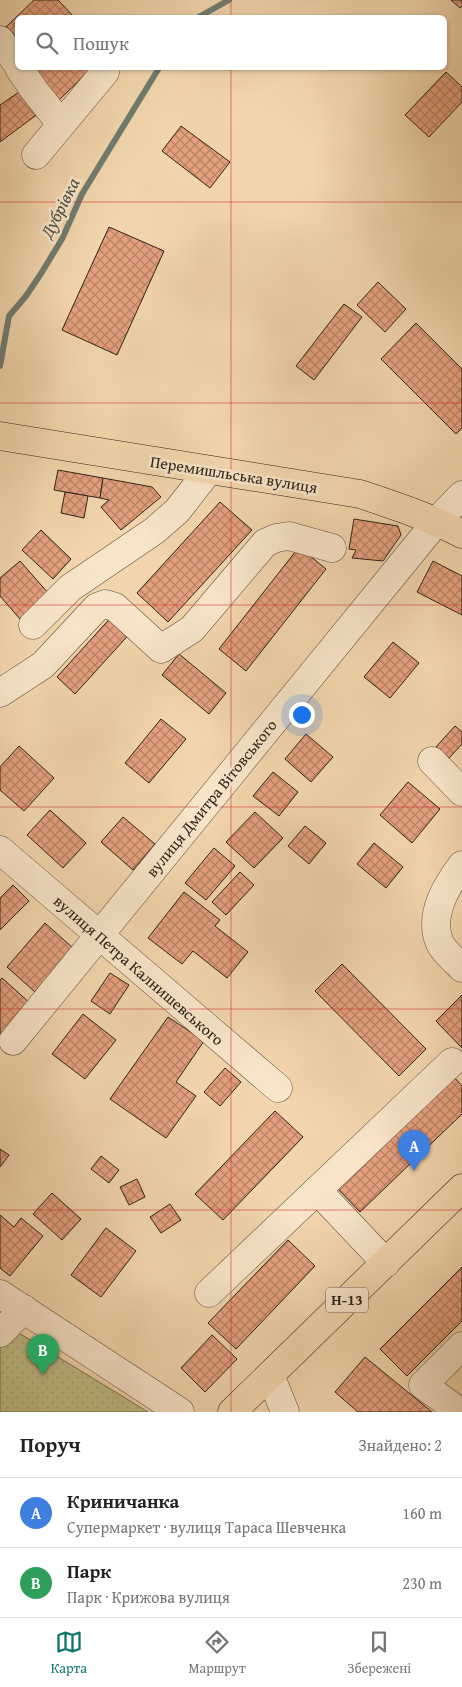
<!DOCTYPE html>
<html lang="uk">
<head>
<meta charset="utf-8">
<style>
	body { margin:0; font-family:"Gentium Book Plus",serif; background:#f6f6f6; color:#222 }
	.you { position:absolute; left:301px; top:714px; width:18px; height:18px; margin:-12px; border:4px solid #fff; border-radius:50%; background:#1a73e8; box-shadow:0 0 0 8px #1a73e833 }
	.badge { display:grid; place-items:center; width:32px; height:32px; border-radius:50%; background:#0f766e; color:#fff; font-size:16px; font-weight:700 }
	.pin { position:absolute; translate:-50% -41px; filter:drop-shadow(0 1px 2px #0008) }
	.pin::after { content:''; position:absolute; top:26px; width:18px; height:15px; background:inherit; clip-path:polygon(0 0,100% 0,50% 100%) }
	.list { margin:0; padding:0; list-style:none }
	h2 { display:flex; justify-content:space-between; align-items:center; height:65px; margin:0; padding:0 20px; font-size:21px }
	h2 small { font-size:16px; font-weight:400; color:#767676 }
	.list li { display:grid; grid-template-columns:32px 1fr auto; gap:15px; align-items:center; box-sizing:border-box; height:70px; padding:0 20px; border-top:1px solid #e0e0e0 }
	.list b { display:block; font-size:19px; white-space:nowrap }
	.list p { margin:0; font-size:16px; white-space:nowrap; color:#767676 }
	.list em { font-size:16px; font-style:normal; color:#767676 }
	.icon { flex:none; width:28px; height:28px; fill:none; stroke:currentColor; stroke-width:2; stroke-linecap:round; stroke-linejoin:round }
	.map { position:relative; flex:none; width:462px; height:1412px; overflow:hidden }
	.search { position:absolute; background:#fff; box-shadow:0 1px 4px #0004; left:15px; right:15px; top:15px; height:55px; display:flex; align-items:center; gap:12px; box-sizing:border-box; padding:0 18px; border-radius:8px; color:#767676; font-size:19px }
	.sheet { height:205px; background:#fff }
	nav { display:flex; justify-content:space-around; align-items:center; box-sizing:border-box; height:70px; border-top:1px solid #e0e0e0; background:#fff; font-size:14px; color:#767676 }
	nav a { display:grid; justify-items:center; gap:2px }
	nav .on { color:#0f766e }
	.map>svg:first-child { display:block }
</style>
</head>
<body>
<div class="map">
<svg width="462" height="1412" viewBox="0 0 462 1412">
	<defs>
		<pattern id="park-dots" width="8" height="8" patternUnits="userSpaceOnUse" patternTransform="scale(1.25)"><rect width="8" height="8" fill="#c0bc86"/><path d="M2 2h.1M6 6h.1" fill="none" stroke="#a5a173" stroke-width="1.8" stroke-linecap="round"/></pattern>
		<pattern id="building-cross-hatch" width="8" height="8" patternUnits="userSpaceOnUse" patternTransform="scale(1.25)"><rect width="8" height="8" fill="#e5a07e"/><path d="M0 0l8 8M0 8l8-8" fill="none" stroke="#ba8266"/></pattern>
	</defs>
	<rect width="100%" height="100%" fill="#f2d5ac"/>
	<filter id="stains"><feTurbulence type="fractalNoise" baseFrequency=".004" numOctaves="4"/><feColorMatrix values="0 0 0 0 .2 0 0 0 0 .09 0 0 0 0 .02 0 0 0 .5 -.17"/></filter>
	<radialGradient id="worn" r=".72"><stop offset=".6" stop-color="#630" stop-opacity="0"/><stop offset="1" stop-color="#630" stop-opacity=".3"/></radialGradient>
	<polygon fill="url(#park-dots)" stroke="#777050" points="9,1327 148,1412 0,1412 0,1337"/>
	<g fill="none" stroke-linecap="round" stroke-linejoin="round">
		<g stroke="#6f7c72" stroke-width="6">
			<polyline points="197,18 229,0"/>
			<polyline points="0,366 9,316 26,296 42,272 62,239 82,194 159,68"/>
		</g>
	</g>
	<g fill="url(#building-cross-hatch)" stroke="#2e2319">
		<polygon points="34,0 58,0 75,18 18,18 18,41 5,28"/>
		<polygon points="451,0 462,0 462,6 460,8"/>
		<polygon points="35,68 92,68 57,102"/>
		<polygon points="446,72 462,87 462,102 429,137 405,115"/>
		<polygon points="22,90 39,113 0,142 0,105"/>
		<polygon points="181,126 230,162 210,188 162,151"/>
		<polygon points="109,227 164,251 117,355 62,330"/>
		<polygon points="378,282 406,309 385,332 357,305"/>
		<polygon points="344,304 362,317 314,380 296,366"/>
		<polygon points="416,323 462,369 462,428 456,434 381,359"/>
		<polygon points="58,470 103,478 100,498 54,490"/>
		<polygon points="103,478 152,487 161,497 121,530 101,507 109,500 100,498"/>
		<polygon points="65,492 88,496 84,518 61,513"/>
		<polygon points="220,502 252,530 168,622 137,593"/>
		<polygon points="354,519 398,526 401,535 383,561 352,558 356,550 349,549"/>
		<polygon points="41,530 71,559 53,579 22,550"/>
		<polygon points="299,547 326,569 246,671 219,649"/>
		<polygon points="20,561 49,594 20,619 0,596 0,578"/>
		<polygon points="433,561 462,576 462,615 417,592"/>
		<polygon points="114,614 133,630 75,694 57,677"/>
		<polygon points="393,642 419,663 390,698 364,677"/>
		<polygon points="179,654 226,693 209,714 162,675"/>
		<polygon points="161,719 186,739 149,783 125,763"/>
		<polygon points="455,726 462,732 462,744 449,758 436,747"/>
		<polygon points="306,734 333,757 311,782 285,759"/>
		<polygon points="19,746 54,778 24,811 0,790 0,767"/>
		<polygon points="273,772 298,792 279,816 253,796"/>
		<polygon points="408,782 440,809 412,843 380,815"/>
		<polygon points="50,810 86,843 63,868 27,835"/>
		<polygon points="255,812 283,838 254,868 226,842"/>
		<polygon points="123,817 155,844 133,870 101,842"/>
		<polygon points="305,826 326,843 309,864 288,846"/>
		<polygon points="374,843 403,867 386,888 357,864"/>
		<polygon points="214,848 235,866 206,900 185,883"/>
		<polygon points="240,872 254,885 226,915 212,902"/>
		<polygon points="13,885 29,901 0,930 0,898"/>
		<polygon points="184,892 220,920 215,926 248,952 227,978 193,951 182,964 148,938"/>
		<polygon points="45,923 73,948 35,992 7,967"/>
		<polygon points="342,964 426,1049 399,1076 315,991"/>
		<polygon points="110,973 129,985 110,1014 91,1001"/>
		<polygon points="2,978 31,1004 0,1040 0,980"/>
		<polygon points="462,995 462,1048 436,1021"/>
		<polygon points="83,1014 116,1040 85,1079 52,1054"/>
		<polygon points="168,1017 204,1041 176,1082 196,1096 166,1138 110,1099"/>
		<polygon points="225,1068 241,1082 220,1106 204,1092"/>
		<polygon points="453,1076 462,1086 462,1114 360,1212 337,1188"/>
		<polygon points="275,1111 303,1137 223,1220 195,1194"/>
		<polygon points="0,1149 9,1155 0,1167"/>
		<polygon points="101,1156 119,1170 109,1183 91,1169"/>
		<polygon points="137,1179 145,1197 129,1205 120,1187"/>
		<polygon points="52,1193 81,1219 62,1240 33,1214"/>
		<polygon points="170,1204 181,1220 161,1233 150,1217"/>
		<polygon points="0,1215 14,1227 21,1218 43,1236 10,1276 0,1268"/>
		<polygon points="106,1228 136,1251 101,1297 71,1275"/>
		<polygon points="288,1240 315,1266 236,1349 208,1323"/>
		<polygon points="462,1267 462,1321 407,1376 380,1349"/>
		<polygon points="212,1335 237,1359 205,1392 181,1368"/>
		<polygon points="365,1357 432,1412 358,1412 335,1392"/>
	</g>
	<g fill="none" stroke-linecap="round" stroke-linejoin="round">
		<defs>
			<g id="minor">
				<polyline points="0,40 18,65"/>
				<polyline points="19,68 34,90 61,124"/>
				<polyline points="36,155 105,72"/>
				<polyline points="33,625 70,588 154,531 177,511 209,470"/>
				<polyline points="0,693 43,665 97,607 105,604 115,607 161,649 192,629 265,543 276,538 289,536 332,548"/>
				<polyline points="432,761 462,792"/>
				<polyline points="0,850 278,1088"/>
				<path d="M462 865C446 886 429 914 439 941 443 951 454 960 462 968"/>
				<polyline points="13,1041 437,521 462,495"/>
				<polyline points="317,1190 386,1263"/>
				<polyline points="209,1293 452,1062"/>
				<polyline points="0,1294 180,1412"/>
				<polyline points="0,1333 24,1309"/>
				<polyline points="270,1375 285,1412"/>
				<polyline points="460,1412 423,1385 462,1346"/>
			</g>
			<g id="major">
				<path d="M0 436 360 494C396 506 429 517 462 534"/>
				<polyline points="232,1412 462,1188"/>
			</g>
		</defs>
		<use href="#minor" stroke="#5f503e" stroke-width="29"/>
		<use href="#major" stroke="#2e2319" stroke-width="29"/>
		<use href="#minor" stroke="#f7e4c9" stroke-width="28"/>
		<use href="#major" stroke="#f2d5ac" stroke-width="28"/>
	</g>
	<path fill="none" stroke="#d62828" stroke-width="1" stroke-opacity="0.55" d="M231 0V18M231 68V1412M0 202H462M0 403H462M0 605H462M0 807H462M0 1009H462M0 1210H462"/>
	<g text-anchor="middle" stroke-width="5" stroke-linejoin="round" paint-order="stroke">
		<rect fill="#f7e4c9" stroke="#6a5d4e" stroke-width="1" x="326" y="1287.5" width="42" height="25" rx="4"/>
		<g font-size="15" font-weight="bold" fill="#2e2319">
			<text x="347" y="1305">Н-13</text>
		</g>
		<g font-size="16" fill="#2e2319" stroke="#f7e4c9">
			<text transform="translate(234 474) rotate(9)" y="6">Перемишльська вулиця</text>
			<text transform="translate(211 798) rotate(-51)" y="6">вулиця Дмитра Вітовського</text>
			<text transform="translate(139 970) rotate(41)" y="6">вулиця Петра Калнишевського</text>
		</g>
		<g font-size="18" font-style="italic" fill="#4f5046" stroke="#f7e4c9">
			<text transform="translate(60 208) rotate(-63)" y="6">Дубрівка</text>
		</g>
	</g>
	<rect width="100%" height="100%" filter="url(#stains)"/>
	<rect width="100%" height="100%" fill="url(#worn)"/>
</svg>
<div class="you"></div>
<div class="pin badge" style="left:414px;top:1171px;background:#3f7fe0">A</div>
<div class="pin badge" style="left:43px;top:1375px;background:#2e9e5b">B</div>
<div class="search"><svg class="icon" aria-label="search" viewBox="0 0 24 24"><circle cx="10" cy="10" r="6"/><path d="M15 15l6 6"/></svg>Пошук</div>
</div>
<section class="sheet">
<h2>Поруч<small>Знайдено: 2</small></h2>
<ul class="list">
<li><span class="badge" style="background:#3f7fe0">A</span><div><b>Криничанка</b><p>Супермаркет · вулиця Тараса Шевченка</p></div><em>160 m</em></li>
<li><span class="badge" style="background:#2e9e5b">B</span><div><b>Парк</b><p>Парк · Крижова вулиця</p></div><em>230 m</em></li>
</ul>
</section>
<nav>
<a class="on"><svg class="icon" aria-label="map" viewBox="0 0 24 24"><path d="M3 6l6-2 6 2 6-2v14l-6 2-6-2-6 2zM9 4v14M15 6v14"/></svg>Карта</a>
<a><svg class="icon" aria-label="directions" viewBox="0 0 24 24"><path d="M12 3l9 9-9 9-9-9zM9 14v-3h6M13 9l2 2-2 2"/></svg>Маршрут</a>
<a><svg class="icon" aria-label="saved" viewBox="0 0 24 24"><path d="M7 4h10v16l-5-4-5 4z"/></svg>Збережені</a>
</nav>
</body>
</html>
